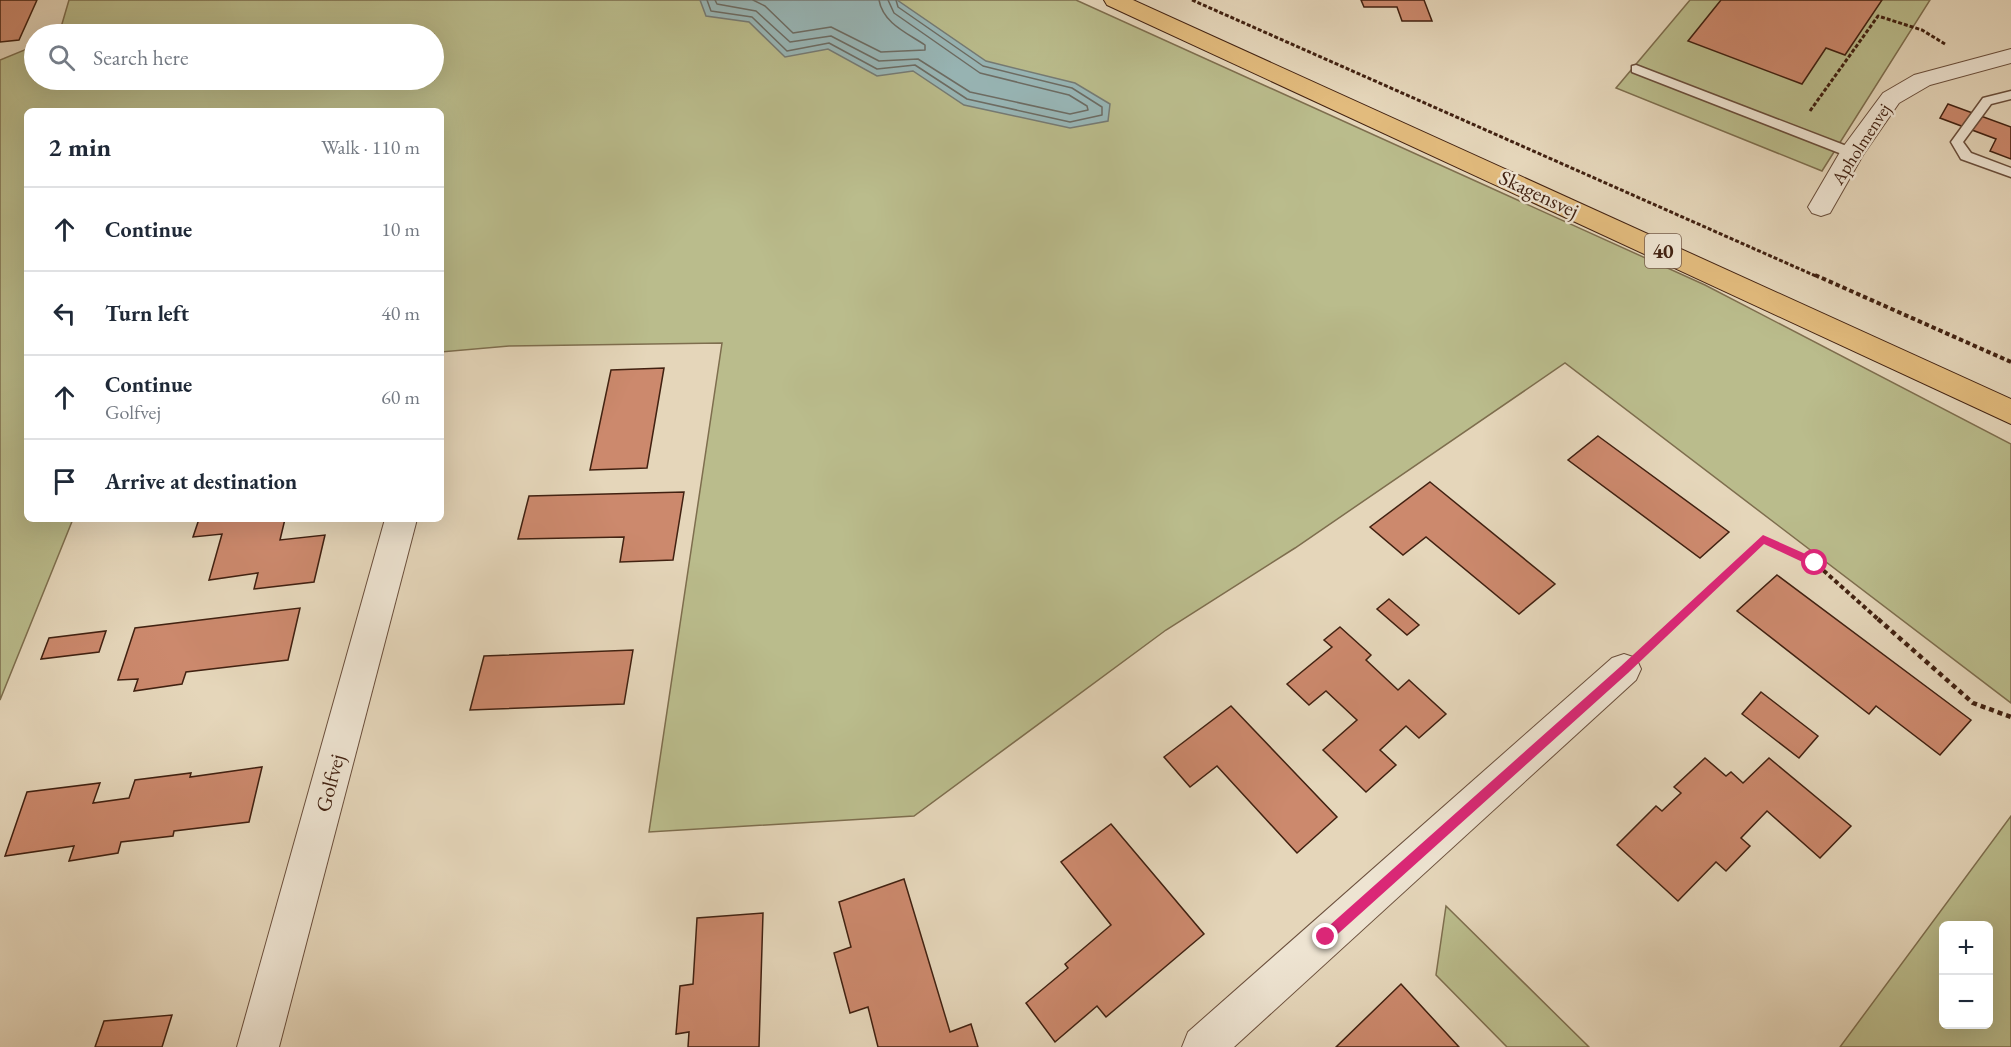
<!DOCTYPE html>
<html lang="en">
<head>
<meta charset="utf-8">
<style>
	body { margin:0; font-family:"EB Garamond",serif; background:#f6f6f7; color:#1f2937 }
	.controls { position:absolute; right:18px; bottom:18px; display:grid; overflow:hidden; border-radius:9px; box-shadow:0 6px 24px #0002 }
	.controls button { width:54px; height:54px; display:grid; place-items:center; padding:0; border:0; border-bottom:2px solid #e0e1e3; background:#fff; color:#1f2937; font:30px sans-serif }
	.stop { position:absolute; width:18px; height:18px; margin:-14px; border:4px solid #db2777; border-radius:50%; background:#fff }
	.stop.end { background:#db2777; border-color:#fff; box-shadow:0 2px 6px #0008 }
	.list { margin:0; padding:0; list-style:none }
	h2 { display:flex; justify-content:space-between; align-items:center; height:78px; margin:0; padding:0 24px; font-size:26px }
	h2 small { font-size:20px; font-weight:400; color:#747a83 }
	.list li { display:grid; grid-template-columns:39px 1fr auto; gap:18px; align-items:center; box-sizing:border-box; height:84px; padding:0 24px; border-top:2px solid #e0e1e3 }
	.list b { display:block; font-size:22px; white-space:nowrap }
	.list p { margin:0; font-size:20px; white-space:nowrap; color:#747a83 }
	.list em { font-size:20px; font-style:normal; color:#747a83 }
	.icon { flex:none; width:33px; height:33px; fill:none; stroke:currentColor; stroke-width:2; stroke-linecap:round; stroke-linejoin:round }
	.map { position:relative; flex:none; width:2011px; height:1047px; overflow:hidden }
	.search { position:absolute; background:#fff; box-shadow:0 6px 24px #0002; left:24px; top:24px; width:420px; height:66px; display:flex; align-items:center; gap:15px; box-sizing:border-box; padding:0 21px; border-radius:33px; color:#747a83; font-size:22px }
	.panel { position:absolute; background:#fff; box-shadow:0 6px 24px #0002; left:24px; top:108px; width:420px; height:414px; border-radius:9px }
	.map>svg:first-child { display:block }
</style>
</head>
<body>
<div class="map">
<svg width="2011" height="1047" viewBox="0 0 2011 1047">
	<rect width="100%" height="100%" fill="#e5d6ba"/>
	<filter id="stains"><feTurbulence type="fractalNoise" baseFrequency=".00333" numOctaves="4"/><feColorMatrix values="0 0 0 0 .2 0 0 0 0 .09 0 0 0 0 .02 0 0 0 .5 -.17"/></filter>
	<radialGradient id="worn" r=".72"><stop offset=".6" stop-color="#630" stop-opacity="0"/><stop offset="1" stop-color="#630" stop-opacity=".3"/></radialGradient>
	<g fill="#babc8c" stroke="#7e6e4e" stroke-width="1.5" fill-rule="evenodd">
		<polygon points="69,0 1076,0 1705,285 2011,444 2011,703 1565,363 1295,548 1166,630 914,816 649,832 722,343 509,346 441,352 441,111 27,111 27,519 73,519 0,700 0,60 34,46 34,80 434,80 434,34 59,34"/>
		<polygon points="1690,0 1930,0 1822,171 1616,88"/>
		<path d="M2011 816V1047H1840ZM1944 926H1988V1024H1944Z"/>
		<polygon points="1446,906 1589,1047 1507,1047 1436,975"/>
	</g>
	<polygon fill="#98b7b8" stroke="#757b75" stroke-width="1.5" points="700,0 897,0 986,61 1075,83 1110,104 1108,121 1070,128 964,105 913,71 877,76 828,49 785,57 749,22 706,16"/>
	<g fill="none" stroke-linecap="round" stroke-linejoin="round">
		<g stroke="#6c6c64" stroke-width="1.5">
			<polyline points="707,0 711,11 752,17 787,51 829,43 877,69 915,65 967,99 1070,122 1102,115 1102,107 1072,88 983,66 898,7 896,0"/>
			<polyline points="715,0 717,4 756,11 790,42 831,36 879,61 918,59 970,92 1070,114 1088,110 1087,106 1069,95 980,73 894,13 888,0"/>
			<path d="M753 0 765 6 793 33 831 27 881 52 925 50V45C907 33 883 23 879 0"/>
		</g>
	</g>
	<g fill="#cc896d" stroke="#412111" stroke-width="1.5">
		<polygon points="0,0 37,0 19,40 0,42"/>
		<polygon points="1361,0 1424,0 1432,21 1402,21 1397,7 1364,7"/>
		<polygon points="1721,0 1882,0 1845,55 1826,48 1802,84 1688,41"/>
		<polygon points="1948,104 2011,127 2011,159 1990,151 1996,139 1940,118"/>
		<polygon points="664,368 647,468 590,470 611,370"/>
		<polygon points="1598,436 1729,532 1700,558 1568,460"/>
		<polygon points="1430,482 1555,584 1519,614 1426,537 1403,555 1370,527"/>
		<polygon points="684,492 673,560 620,562 624,537 518,539 529,496"/>
		<polygon points="199,519 285,519 280,540 325,535 314,582 254,589 258,573 209,580 222,534 193,537"/>
		<polygon points="1777,575 1971,720 1940,755 1876,706 1869,714 1737,611"/>
		<polygon points="1389,599 1419,625 1407,635 1377,609"/>
		<polygon points="300,608 288,660 186,672 182,684 134,691 138,679 118,680 135,628"/>
		<polygon points="1340,627 1371,655 1366,660 1398,690 1409,680 1446,714 1419,738 1406,726 1380,750 1396,765 1366,792 1323,750 1357,720 1326,691 1309,705 1287,684 1332,647 1324,640"/>
		<polygon points="106,631 99,652 41,659 49,638"/>
		<polygon points="633,650 624,704 470,710 484,656"/>
		<polygon points="1761,692 1818,736 1799,758 1742,714"/>
		<polygon points="1231,706 1337,817 1297,853 1217,766 1190,787 1164,757"/>
		<polygon points="1705,758 1726,776 1731,772 1743,783 1769,758 1851,826 1820,858 1767,811 1741,838 1750,846 1726,871 1716,862 1678,901 1617,845 1656,806 1662,811 1681,793 1674,787"/>
		<polygon points="262,767 249,822 174,831 173,836 121,842 118,853 69,861 74,846 5,856 27,792 100,783 93,803 129,798 135,780 191,773 190,777"/>
		<polygon points="1111,824 1204,934 1106,1017 1097,1006 1055,1042 1026,1003 1068,968 1065,964 1111,925 1061,862"/>
		<polygon points="904,879 950,1032 971,1024 978,1047 878,1047 868,1007 850,1013 834,953 851,947 839,902"/>
		<polygon points="763,913 759,1047 688,1047 689,1032 676,1034 680,986 693,984 697,918"/>
		<polygon points="1401,984 1459,1047 1336,1047"/>
		<polygon points="172,1015 162,1047 95,1047 104,1021"/>
	</g>
	<g fill="none" stroke-linecap="round" stroke-linejoin="round">
		<defs>
			<g id="service">
				<polygon points="1636,65 1857,150 1858,153 1857,156 1847,156 1632,72 1632,66"/>
				<polygon points="2011,91 2011,99 1991,104 1963,142 1971,153 2011,168 2011,177 1961,159 1951,142 1983,98"/>
			</g>
			<g id="minor">
				<polygon points="2011,49 2011,63 1930,85 1899,103 1863,155 1830,213 1821,216 1812,213 1808,207 1843,147 1883,93 1914,75"/>
				<polygon points="385,519 417,519 279,1047 237,1047"/>
				<polygon points="1624,654 1636,658 1641,669 1636,680 1234,1047 1182,1047 1188,1032 1612,658"/>
			</g>
			<polygon id="primary" points="1104,0 1133,0 2011,399 2011,424 1107,5"/>
		</defs>
		<use href="#service" stroke="#6a4e3b" stroke-width="3"/>
		<use href="#minor" stroke="#6a4e3b" stroke-width="2"/>
		<use href="#primary" stroke="#412111" stroke-width="2"/>
		<g stroke="#412111" stroke-width="3" stroke-dasharray="4 2" stroke-linecap="butt">
			<polyline points="1192,0 1818,277"/>
			<polyline points="1810,111 1878,16 1922,30 1945,44"/>
		</g>
		<g stroke="#412111" stroke-width="4" stroke-dasharray="4.5 3" stroke-linecap="butt">
			<polyline points="1815,275 2011,362"/>
			<polyline points="1676,620 1763,539 1815,563 1879,620"/>
		</g>
		<g stroke="#412111" stroke-width="4.5" stroke-dasharray="5 4" stroke-linecap="butt">
			<polyline points="1878,619 1973,703 2011,717"/>
			<polyline points="1650,645 1678,619"/>
		</g>
		<use href="#service" fill="#eee4d2" fill-rule="evenodd"/>
		<use href="#minor" fill="#eee4d2" fill-rule="evenodd"/>
		<use href="#primary" fill="#e2bb7d" fill-rule="evenodd"/>
	</g>
	<polygon fill="#db2777" points="1763,535 1819,560 1819,566 1811,566 1764,544 1628,673 1330,941 1321,941 1321,933 1621,666"/>
	<g text-anchor="middle" stroke-width="5" stroke-linejoin="round" paint-order="stroke">
		<g font-size="18" fill="#412111" stroke="#eee4d2">
			<text transform="translate(1861 144) rotate(-57)" y="6">Apholmenvej</text>
		</g>
		<rect fill="#eee4d2" stroke="#755c4b" stroke-width="1.5" x="1645" y="234" width="36" height="34" rx="4.5"/>
		<g font-size="20" font-weight="bold" fill="#412111">
			<text x="1663" y="258">40</text>
		</g>
		<g font-size="21" fill="#412111" stroke="#eee4d2">
			<text transform="translate(1539 194) rotate(25)" y="7">Skagensvej</text>
			<text transform="translate(330 783) rotate(-75)" y="7">Golfvej</text>
		</g>
	</g>
	<rect width="100%" height="100%" filter="url(#stains)"/>
	<rect width="100%" height="100%" fill="url(#worn)"/>
</svg>
<div class="controls">
<button>+</button>
<button>−</button>
</div>
<div class="stop" style="left:1815px;top:563px"></div>
<div class="stop end" style="left:1326px;top:937px"></div>
<div class="search"><svg class="icon" aria-label="search" viewBox="0 0 24 24"><circle cx="10" cy="10" r="6"/><path d="M15 15l6 6"/></svg>Search here</div>
<section class="panel">
<h2>2 min<small>Walk · 110 m</small></h2>
<ul class="list">
<li><svg class="icon" aria-label="ahead" viewBox="0 0 24 24"><path d="M12 20V5M6 11l6-6 6 6"/></svg><div><b>Continue</b></div><em>10 m</em></li>
<li><svg class="icon" aria-label="left" viewBox="0 0 24 24"><path d="M17 20v-9H6M10 6l-5 5 5 5"/></svg><div><b>Turn left</b></div><em>40 m</em></li>
<li><svg class="icon" aria-label="ahead" viewBox="0 0 24 24"><path d="M12 20V5M6 11l6-6 6 6"/></svg><div><b>Continue</b><p>Golfvej</p></div><em>60 m</em></li>
<li><svg class="icon" aria-label="arrive" viewBox="0 0 24 24"><path d="M6 21V4h12l-3 4 3 4H6"/></svg><div><b>Arrive at destination</b></div></li>
</ul>
</section>
</div>
</body>
</html>
